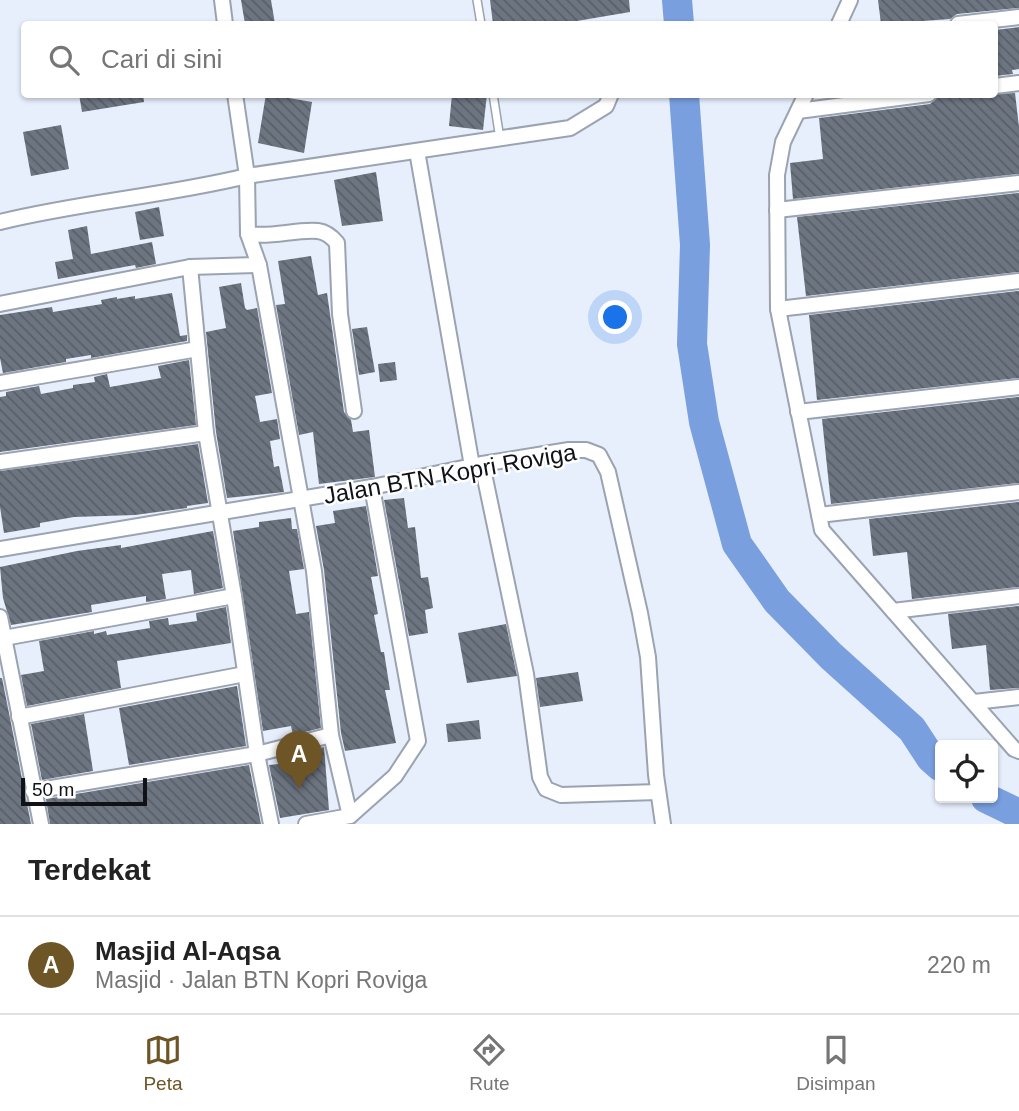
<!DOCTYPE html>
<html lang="id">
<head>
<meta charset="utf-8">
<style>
	body { margin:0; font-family:Helvetica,sans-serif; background:#f6f6f6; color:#222 }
	.controls { position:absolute; right:21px; bottom:21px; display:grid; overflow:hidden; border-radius:7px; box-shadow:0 2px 5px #0004 }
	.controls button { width:63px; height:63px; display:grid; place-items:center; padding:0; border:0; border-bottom:2px solid #e0e0e0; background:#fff; color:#222; font:35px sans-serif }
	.scale { position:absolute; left:21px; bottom:18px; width:126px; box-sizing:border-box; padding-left:7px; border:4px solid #101217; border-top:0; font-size:19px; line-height:24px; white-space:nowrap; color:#101217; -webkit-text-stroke:5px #fff; paint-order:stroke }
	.you { position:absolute; left:616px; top:318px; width:24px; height:24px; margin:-18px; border:5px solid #fff; border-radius:50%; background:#1a73e8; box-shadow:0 0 0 10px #1a73e833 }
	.badge { display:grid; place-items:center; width:46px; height:46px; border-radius:50%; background:#6e5526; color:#fff; font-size:23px; font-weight:700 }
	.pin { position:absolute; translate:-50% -58px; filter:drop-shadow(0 2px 4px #0008) }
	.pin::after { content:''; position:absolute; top:37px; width:24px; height:21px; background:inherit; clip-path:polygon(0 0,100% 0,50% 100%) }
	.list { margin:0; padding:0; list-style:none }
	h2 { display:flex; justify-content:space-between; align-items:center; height:91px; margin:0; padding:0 28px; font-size:30px }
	h2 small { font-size:23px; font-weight:400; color:#767676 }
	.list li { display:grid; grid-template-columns:46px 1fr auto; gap:21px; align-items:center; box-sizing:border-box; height:98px; padding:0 28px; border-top:2px solid #e0e0e0 }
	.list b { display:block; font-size:26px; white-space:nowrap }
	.list p { margin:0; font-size:23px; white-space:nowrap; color:#767676 }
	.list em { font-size:23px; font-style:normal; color:#767676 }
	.icon { flex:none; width:38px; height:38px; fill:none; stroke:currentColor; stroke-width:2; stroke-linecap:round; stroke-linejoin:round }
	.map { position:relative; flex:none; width:1019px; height:824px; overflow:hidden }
	.search { position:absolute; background:#fff; box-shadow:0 2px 5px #0004; left:21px; right:21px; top:21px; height:77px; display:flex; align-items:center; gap:18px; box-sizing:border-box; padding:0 24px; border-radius:7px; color:#767676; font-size:26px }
	.sheet { height:189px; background:#fff }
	nav { display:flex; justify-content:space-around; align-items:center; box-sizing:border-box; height:98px; border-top:2px solid #e0e0e0; background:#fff; font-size:19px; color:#767676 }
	nav a { display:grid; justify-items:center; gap:4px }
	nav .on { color:#6e5526 }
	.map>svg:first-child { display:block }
</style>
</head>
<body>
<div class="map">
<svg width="1019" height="824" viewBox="0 0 1019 824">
	<defs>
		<pattern id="building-back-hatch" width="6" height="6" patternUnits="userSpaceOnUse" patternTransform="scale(1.75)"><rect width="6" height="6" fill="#6d7581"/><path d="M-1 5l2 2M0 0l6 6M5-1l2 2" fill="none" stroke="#585f69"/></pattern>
	</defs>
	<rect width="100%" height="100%" fill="#e7effd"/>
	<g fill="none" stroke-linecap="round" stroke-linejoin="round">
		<g stroke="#799fdf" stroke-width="30">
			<polyline points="677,0 679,24"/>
			<polyline points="684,94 695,245 692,344 704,422 737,544 777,601 831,656 912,729 931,758 940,766"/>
			<polyline points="986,798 1019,814"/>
		</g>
	</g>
	<g fill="url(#building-back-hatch)">
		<polygon points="241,0 271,0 275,24 245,24"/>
		<polygon points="490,0 629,0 630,12 559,24 493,24"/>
		<polygon points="878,0 1019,0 1019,8 957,14 950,19 881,24"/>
		<polygon points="1019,27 1019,69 1012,70 1013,74 995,76 995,30"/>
		<polygon points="1015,93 1019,127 1019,174 793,199 790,163 823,159 819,118 930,104 938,97"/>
		<polygon points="79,94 143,94 144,102 82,112"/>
		<polygon points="266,94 312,102 304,153 258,143"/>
		<polygon points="452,94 487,94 483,130 449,126"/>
		<polygon points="61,125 69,169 31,176 23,132"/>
		<polygon points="376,172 383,221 342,226 334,180"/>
		<polygon points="1019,193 1019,272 806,296 797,217"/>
		<polygon points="159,207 164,236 140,240 135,212"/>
		<polygon points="87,226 91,254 152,242 156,264 136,268 135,265 58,279 55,262 73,259 68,230"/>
		<polygon points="311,256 318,295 327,293 344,412 351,420 353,432 369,430 375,477 319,484 313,432 299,435 276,305 285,304 278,261"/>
		<polygon points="241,283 245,308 247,310 257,308 272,393 255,396 260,422 277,419 280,439 270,441 274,467 279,466 284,492 227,498 216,432 206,332 226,328 219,287"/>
		<polygon points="1019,291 1019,378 817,400 809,315"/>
		<polygon points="172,293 180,336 187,335 187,341 91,358 91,355 66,359 66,362 3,373 0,358 0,315 52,307 53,312 102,304 101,300 117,297 117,299 135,296 135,299"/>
		<polygon points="367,327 375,372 359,375 352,329"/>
		<polygon points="189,360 196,425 0,452 0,397 6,396 6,392 39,386 41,394 73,388 73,385 95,382 94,377 107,374 110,387 161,378 158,366"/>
		<polygon points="395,362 397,380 380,382 378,364"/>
		<polygon points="1019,397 1019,483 831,504 822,419"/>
		<polygon points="198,444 208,503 187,506 187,508 135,515 74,517 40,523 40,527 4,533 0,507 0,471"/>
		<polygon points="404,498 408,528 415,527 421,578 428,577 433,608 425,610 428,633 409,636 384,500"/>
		<polygon points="1019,502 1019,587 912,599 907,552 873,556 869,519"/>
		<polygon points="366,506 378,576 371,577 378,614 374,615 381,652 384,652 390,690 385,690 396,743 345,751 341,733 324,570 316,526 335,523 333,511"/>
		<polygon points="291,518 292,529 297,529 304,569 289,571 296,614 309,612 321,728 293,735 291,726 263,731 233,531 259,527 259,522"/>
		<polygon points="213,531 223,588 194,594 191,570 162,574 166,599 146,602 146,596 91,605 92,612 11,625 3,598 0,567 77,551 121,545 121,548"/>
		<polygon points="1019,606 1019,688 990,690 986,645 952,649 948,614"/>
		<polygon points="226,607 231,643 117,661 121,688 27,706 21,675 44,671 39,641 94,631 94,634 106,631 107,635 150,628 149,621 168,618 169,625 197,621 196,613"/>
		<polygon points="506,624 517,676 467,683 458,633"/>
		<polygon points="578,672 583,701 540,707 536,678"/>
		<polygon points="0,678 2,678 31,824 0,824"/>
		<polygon points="237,686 246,746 129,765 119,708"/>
		<polygon points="84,714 93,771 42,780 31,724"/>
		<polygon points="479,720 481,739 448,742 446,724"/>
		<polygon points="324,747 329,810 280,818 269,765 297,762 296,754"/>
		<polygon points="249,765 261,824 50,824 46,799"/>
	</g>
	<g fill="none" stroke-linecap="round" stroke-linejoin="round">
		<defs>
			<g id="service">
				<polyline points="477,0 481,24"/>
				<polyline points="493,94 500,139"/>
			</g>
			<g id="minor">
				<polyline points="222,0 225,24"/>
				<polyline points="839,24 850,0"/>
				<polyline points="958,24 1019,17"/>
				<polyline points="995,86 1019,83"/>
				<polyline points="235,94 247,176 570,128 606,106 611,94"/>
				<polyline points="806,94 783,142 777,175 778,309 822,530 1014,749 1019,751"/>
				<polyline points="798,111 929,94"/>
				<polyline points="417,151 472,466"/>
				<polyline points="777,210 1019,183"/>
				<path d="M0 222C81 202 165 196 247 176L248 234 259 265 314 571 331 735 350 816 306 824"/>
				<path d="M248 234C272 238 295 229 318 231 326 232 332 237 337 243L340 314 354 411"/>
				<polyline points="190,267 206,433 234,596 257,754 271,824"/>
				<polyline points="0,304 190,267 259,265"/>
				<polyline points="778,309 1019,281"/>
				<polyline points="0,383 198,349"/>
				<polyline points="798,412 1019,387"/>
				<polyline points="0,462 206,433"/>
				<polyline points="482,464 526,674 540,777 546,789 561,795 658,792"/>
				<polyline points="819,515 1019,492"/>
				<polyline points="0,549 372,487 482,464 569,450 586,450 599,455 608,472 640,613 648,657 656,775 663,824"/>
				<polyline points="893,611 1019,596"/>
				<polyline points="0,617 41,824"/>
				<polyline points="4,638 234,596"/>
				<polyline points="974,702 1019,697"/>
				<polyline points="19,717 245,674"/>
				<polyline points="33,791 257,754 331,735"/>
				<polyline points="350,816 395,776 418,741 372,487"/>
			</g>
		</defs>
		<use href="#service" stroke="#9ba3b0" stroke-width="10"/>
		<use href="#minor" stroke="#9ba3b0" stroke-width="18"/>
		<use href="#service" stroke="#fff" stroke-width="7"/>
		<use href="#minor" stroke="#fff" stroke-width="14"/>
	</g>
	<g text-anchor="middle" stroke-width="5" stroke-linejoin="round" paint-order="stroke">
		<g font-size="24" fill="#101217" stroke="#fff">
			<text transform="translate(450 474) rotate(-10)" y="8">Jalan BTN Kopri Roviga</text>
		</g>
	</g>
</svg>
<div class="controls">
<button><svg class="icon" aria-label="locate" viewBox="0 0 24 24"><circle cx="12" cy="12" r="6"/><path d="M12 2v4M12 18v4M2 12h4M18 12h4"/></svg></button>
</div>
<div class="scale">50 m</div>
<div class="you"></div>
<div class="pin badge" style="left:299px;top:789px">A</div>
<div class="search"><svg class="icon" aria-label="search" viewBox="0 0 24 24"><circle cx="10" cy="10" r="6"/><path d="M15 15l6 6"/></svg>Cari di sini</div>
</div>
<section class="sheet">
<h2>Terdekat<small></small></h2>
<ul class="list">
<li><span class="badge">A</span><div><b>Masjid Al-Aqsa</b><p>Masjid · Jalan BTN Kopri Roviga</p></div><em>220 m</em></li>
</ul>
</section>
<nav>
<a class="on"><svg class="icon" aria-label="map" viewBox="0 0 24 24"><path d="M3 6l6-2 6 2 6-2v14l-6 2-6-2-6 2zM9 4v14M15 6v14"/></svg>Peta</a>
<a><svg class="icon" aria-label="directions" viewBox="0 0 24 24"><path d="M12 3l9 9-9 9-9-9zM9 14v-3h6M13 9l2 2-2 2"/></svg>Rute</a>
<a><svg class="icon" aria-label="saved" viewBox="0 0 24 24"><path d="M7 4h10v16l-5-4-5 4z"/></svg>Disimpan</a>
</nav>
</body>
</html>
